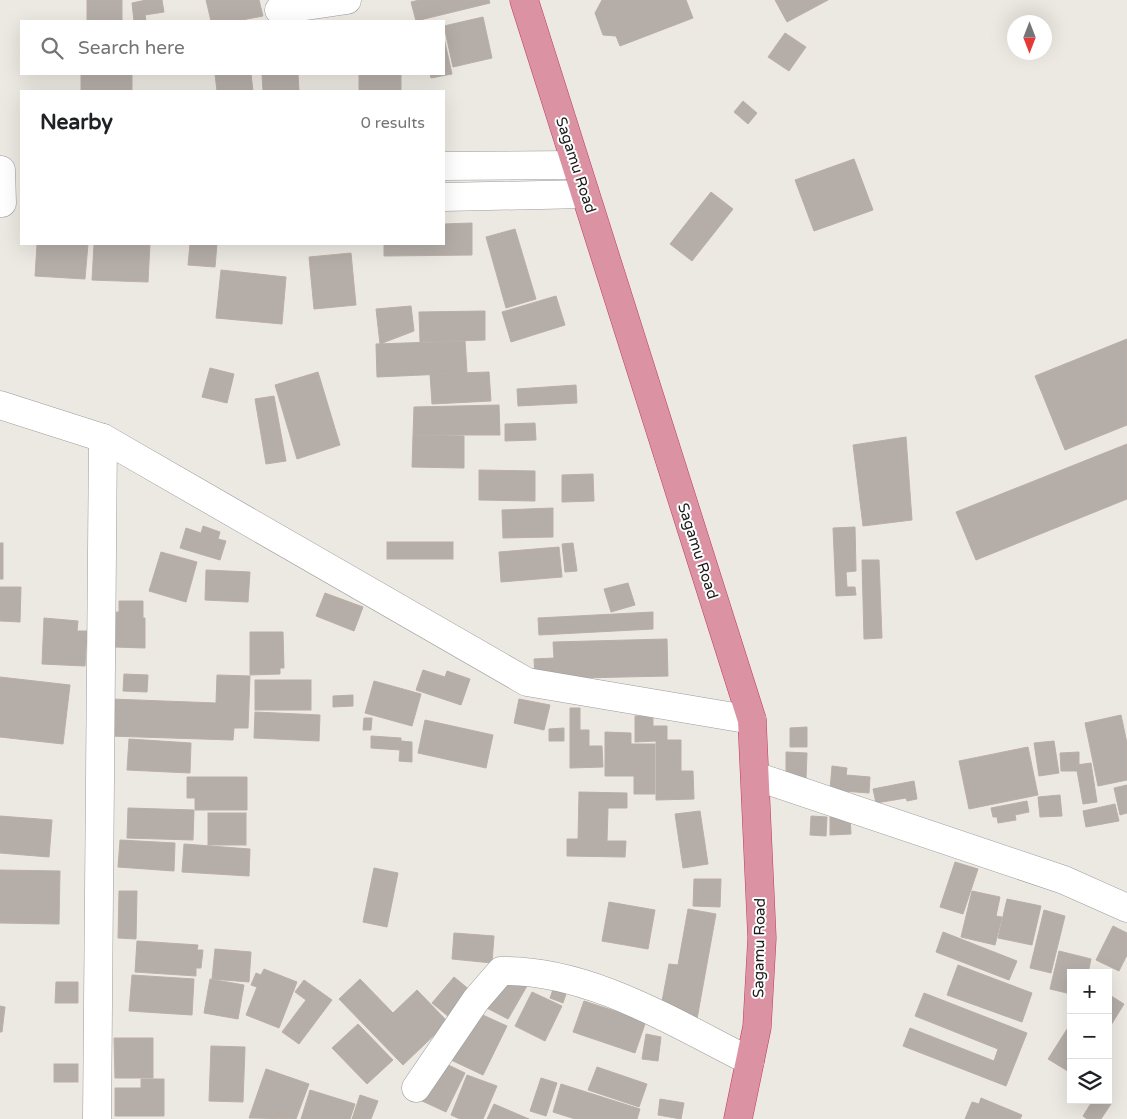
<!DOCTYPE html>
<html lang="en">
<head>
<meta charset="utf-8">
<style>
	body { margin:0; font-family:"Varela Round",sans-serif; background:#f2f2f2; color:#202124 }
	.controls { position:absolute; right:15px; bottom:15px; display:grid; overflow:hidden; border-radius:0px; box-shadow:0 5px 20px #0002 }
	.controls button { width:45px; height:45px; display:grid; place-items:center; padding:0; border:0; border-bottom:1px solid #e0e0e0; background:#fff; color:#202124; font:25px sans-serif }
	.compass { position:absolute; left:1007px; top:15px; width:45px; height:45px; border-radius:50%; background:#fff; box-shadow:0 5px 20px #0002; rotate:180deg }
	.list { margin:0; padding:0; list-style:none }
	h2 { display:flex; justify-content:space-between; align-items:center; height:65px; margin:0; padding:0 20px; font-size:21px }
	h2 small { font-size:16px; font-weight:400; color:#757577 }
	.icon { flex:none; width:28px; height:28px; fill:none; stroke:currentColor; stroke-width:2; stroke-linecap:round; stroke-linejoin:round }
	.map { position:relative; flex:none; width:1127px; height:1119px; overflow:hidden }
	.search { position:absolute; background:#fff; box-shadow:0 5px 20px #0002; left:20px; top:20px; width:425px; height:55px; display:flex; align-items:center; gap:12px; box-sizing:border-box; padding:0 18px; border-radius:0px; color:#757577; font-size:19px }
	.panel { position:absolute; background:#fff; box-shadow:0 5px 20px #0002; left:20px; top:90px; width:425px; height:155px; border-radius:0px }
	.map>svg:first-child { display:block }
</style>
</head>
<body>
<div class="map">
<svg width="1127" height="1119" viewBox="0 0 1127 1119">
	<rect width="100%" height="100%" fill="#ece8e2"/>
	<g fill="#b4ada8" stroke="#bbafa6">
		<rect x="87" y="0" width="35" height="21"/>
		<polygon points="146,0 162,0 164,12 145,15 146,21 134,21 132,3"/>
		<polygon points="206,0 259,0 263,16 237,21 211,21"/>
		<polygon points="419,0 489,0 490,3 416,21 411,2"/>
		<polygon points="602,0 686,0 693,18 620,46 616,36 603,35 595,13"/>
		<polygon points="775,0 828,0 787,22"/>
		<polygon points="483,17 492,58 453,67 444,26"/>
		<polygon points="785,33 806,47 789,71 768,57"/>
		<polygon points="444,38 452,74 431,78 430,74 444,74"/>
		<rect x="81" y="74" width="51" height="17"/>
		<polygon points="215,74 251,74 253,91 217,91"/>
		<polygon points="262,74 298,74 299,91 263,91"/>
		<rect x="359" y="74" width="42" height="17"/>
		<polygon points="743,101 757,113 748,124 734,112"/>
		<polygon points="854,159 873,210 814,231 795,180"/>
		<polygon points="711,192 733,209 692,261 670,244"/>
		<polygon points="472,223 472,255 384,256 384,244 444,244 444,224"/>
		<polygon points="515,229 536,299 506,308 486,237"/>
		<polygon points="37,244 88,244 85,279 35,276"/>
		<polygon points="94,244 150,244 148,282 92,280"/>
		<polygon points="190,244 217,244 215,267 188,265"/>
		<polygon points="351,253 356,305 314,309 309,257"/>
		<polygon points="221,270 286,277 282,324 216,318"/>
		<polygon points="556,296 565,325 511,342 502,312"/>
		<polygon points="411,306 414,331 380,344 376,309"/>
		<polygon points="485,311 485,340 420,342 419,312"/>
		<polygon points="1127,339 1127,425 1065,450 1035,376"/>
		<polygon points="465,341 467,373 377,377 376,344"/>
		<polygon points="210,368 234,374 227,403 202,397"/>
		<polygon points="318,372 340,445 297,459 275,385"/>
		<polygon points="489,372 491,401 432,404 430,374"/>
		<polygon points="576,385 577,403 518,406 517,389"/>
		<polygon points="274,396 286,461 266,464 255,399"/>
		<polygon points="499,405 500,435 413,435 414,407"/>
		<polygon points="535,423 536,440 505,441 505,424"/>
		<polygon points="413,435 464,436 464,468 412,467"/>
		<polygon points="906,437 912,520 863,526 853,445"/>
		<polygon points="1127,444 1127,499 976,560 956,512"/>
		<polygon points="479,470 535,471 535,501 479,500"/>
		<polygon points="593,474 594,501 562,502 562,475"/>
		<polygon points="553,508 553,537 503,538 502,510"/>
		<polygon points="203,526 220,532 218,539 226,541 220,560 180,548 186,528 201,533"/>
		<polygon points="855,527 856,571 846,572 847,587 855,587 856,595 836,596 833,528"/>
		<rect x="387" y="542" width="66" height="17"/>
		<rect x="0" y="543" width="3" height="36"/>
		<polygon points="573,543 577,571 565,572 562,544"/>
		<polygon points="559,547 562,577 501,582 499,552"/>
		<polygon points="161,552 197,562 186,602 149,591"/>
		<polygon points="862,560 879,560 882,638 864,639"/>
		<polygon points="206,570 250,572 248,602 205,600"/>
		<polygon points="628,583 635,605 611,612 604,589"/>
		<polygon points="0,587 21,587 20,622 0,621"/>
		<polygon points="325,593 363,607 354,631 316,616"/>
		<polygon points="119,601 143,601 143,618 145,618 145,648 114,647 115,612 119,612"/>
		<polygon points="653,612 653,629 539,635 538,618"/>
		<polygon points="44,618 78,621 77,631 87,631 85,666 42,664"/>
		<polygon points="250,632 283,632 284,668 280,668 280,674 250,675"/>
		<polygon points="667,639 668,676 535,679 534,659 554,658 553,642"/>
		<polygon points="423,670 445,677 447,671 470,679 461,705 416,690"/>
		<polygon points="124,674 148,675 147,692 123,691"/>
		<polygon points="217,675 250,676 248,728 234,728 233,740 109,736 111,699 216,703"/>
		<polygon points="0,677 70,685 63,744 0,737"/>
		<rect x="255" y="680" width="56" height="30"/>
		<polygon points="374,681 421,694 412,726 365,713"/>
		<polygon points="353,695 353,706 333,707 333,696"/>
		<polygon points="519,699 550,705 544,730 514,723"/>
		<polygon points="570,708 580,708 580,730 589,730 589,746 602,746 603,767 570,768"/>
		<polygon points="255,712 320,715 319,741 254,738"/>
		<polygon points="1121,715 1127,743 1127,780 1098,786 1085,723"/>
		<polygon points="635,716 653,716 653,726 667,726 667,740 681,740 681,771 693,771 694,799 656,800 656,741 635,742"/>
		<polygon points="364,718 372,718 371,730 363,730"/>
		<polygon points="425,720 493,735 486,768 418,753"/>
		<polygon points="807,727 807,747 790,747 790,728"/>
		<polygon points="564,728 564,741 549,741 549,729"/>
		<polygon points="605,732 631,733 631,744 655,744 655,794 634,794 634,776 605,776"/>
		<polygon points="371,736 401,738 401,741 412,742 412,762 399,761 400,750 371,748"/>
		<polygon points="129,739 191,743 190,773 127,770"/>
		<polygon points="1054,741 1059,773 1039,776 1034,743"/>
		<polygon points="1028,747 1038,795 969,809 959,761"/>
		<polygon points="786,752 807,753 806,779 786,778"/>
		<polygon points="1079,752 1079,771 1061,771 1060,753"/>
		<polygon points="1091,763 1097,802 1083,804 1076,765"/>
		<polygon points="832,766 847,768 846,775 870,777 869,793 830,790"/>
		<polygon points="187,777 247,777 247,810 195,810 195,798 187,798"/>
		<polygon points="914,781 917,799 907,801 906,798 876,803 873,789"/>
		<polygon points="1127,785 1127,813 1120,815 1114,788"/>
		<polygon points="579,792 627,793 627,808 608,808 607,841 626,841 625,857 567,856 567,839 578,839"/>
		<polygon points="1060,795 1062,816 1040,817 1038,797"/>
		<polygon points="1027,801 1029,812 1015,815 1016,820 998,823 997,817 993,817 991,808"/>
		<polygon points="1115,804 1119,821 1086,827 1083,811"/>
		<polygon points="128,808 194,810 193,840 127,838"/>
		<polygon points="700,811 708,864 683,868 675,814"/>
		<rect x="208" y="813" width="38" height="32"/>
		<polygon points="0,816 52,820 49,857 0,853"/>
		<polygon points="811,816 827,817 826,836 810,835"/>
		<polygon points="830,817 850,817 851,834 830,835"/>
		<polygon points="120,840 175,843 174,871 118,867"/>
		<polygon points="184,844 250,849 249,876 182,872"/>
		<polygon points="955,862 978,869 963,914 940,907"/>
		<polygon points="374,868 398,873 387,927 363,922"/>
		<polygon points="0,870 60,871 59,924 0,923"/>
		<polygon points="694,879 721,879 720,907 693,906"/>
		<polygon points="119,891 137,891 136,939 118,938"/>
		<polygon points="972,891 1000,897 996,916 1002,917 995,945 961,937"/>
		<polygon points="1007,899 1041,906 1032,945 998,938"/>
		<polygon points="609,902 655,910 648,949 602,941"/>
		<polygon points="688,909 716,914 697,1019 660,1012 669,964 678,965"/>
		<polygon points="1044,910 1065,916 1051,973 1030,968"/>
		<polygon points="1113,926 1127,933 1127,955 1119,971 1096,960"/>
		<polygon points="943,932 1017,961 1009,980 936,952"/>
		<polygon points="454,933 494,936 492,963 452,959"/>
		<polygon points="137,941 198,945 197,950 203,950 201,968 196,968 196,976 135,972"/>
		<polygon points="215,949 251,952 249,982 212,979"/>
		<polygon points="1059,951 1091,959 1088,973 1071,973 1071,994 1050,989"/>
		<polygon points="958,965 1032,993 1022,1022 947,995"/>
		<polygon points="264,969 297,982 279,1028 246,1015 257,987 251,985 256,973 261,975"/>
		<polygon points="501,972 527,986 508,1019 483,1006"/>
		<polygon points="132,975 194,979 192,1015 129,1011"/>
		<polygon points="454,977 471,991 449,1017 432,1003"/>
		<polygon points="210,979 244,985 238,1019 204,1013"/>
		<polygon points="360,979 393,1013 417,990 448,1022 403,1065 339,999"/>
		<polygon points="304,980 332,1000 299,1044 282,1032 306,1000 295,992"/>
		<polygon points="56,982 78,982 78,1003 55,1003"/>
		<polygon points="555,984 568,988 563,1003 550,998"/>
		<polygon points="532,992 562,1006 545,1041 515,1026"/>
		<polygon points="924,993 1027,1033 1006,1086 903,1046 910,1028 994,1061 998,1049 915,1016"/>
		<polygon points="1108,994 1124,1004 1108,1030"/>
		<polygon points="584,1001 646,1021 635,1053 573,1032"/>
		<polygon points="0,1006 5,1007 2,1032 0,1032"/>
		<polygon points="474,1011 507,1026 483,1075 451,1060"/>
		<polygon points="1071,1023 1071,1073 1048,1059"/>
		<polygon points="358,1024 393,1060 367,1084 332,1048"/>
		<polygon points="646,1034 661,1037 658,1061 642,1059"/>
		<polygon points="114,1038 153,1038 153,1078 115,1078"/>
		<polygon points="211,1046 245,1047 243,1102 209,1101"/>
		<polygon points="438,1060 465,1073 446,1112 420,1100"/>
		<rect x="54" y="1064" width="24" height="18"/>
		<polygon points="597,1067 647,1084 639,1107 588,1090"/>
		<polygon points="266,1069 309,1084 296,1119 249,1118"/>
		<polygon points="467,1075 497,1086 483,1119 460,1119 451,1115"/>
		<polygon points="541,1078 557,1083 546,1116 530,1111"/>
		<polygon points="141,1079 164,1079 164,1116 115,1116 115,1088 141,1088"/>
		<polygon points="561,1084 640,1109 637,1119 575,1119 553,1112"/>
		<polygon points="310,1090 355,1104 350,1119 301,1119"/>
		<polygon points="360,1095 378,1101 371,1119 352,1119"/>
		<polygon points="981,1098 1022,1115 1020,1119 965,1119 972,1102 979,1104"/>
		<polygon points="660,1099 684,1103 681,1119 658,1115"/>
		<polygon points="1093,1100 1105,1100 1111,1104 1101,1119 1087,1119 1083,1116"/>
		<polygon points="494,1104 529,1119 487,1119"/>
	</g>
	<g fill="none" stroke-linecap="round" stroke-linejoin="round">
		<defs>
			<g id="minor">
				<polyline points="279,10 347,0"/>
				<polyline points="444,166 575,165"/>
				<polyline points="1,170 2,203"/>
				<polyline points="444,197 585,194"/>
				<polyline points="0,405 103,438 527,682 752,720"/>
				<polyline points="755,776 1064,880 1127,908"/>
				<path d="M416 1088 476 1000 501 971C588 969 674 1023 750 1061"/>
				<polyline points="97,1119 103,438"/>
			</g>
			<polyline id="highway" points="524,0 752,720 762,938 757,1027 738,1119"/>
		</defs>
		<use href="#minor" stroke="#9c9c9c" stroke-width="29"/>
		<use href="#highway" stroke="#c1386b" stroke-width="29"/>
		<use href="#minor" stroke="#fff" stroke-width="28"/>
		<use href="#highway" stroke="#db92a2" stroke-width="28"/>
	</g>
	<g text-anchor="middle" stroke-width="4" stroke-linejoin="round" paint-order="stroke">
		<g font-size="15" fill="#1b1b1b" stroke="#fff">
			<text transform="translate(576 165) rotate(72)" y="5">Sagamu Road</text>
			<text transform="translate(698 551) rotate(72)" y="5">Sagamu Road</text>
			<text transform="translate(759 948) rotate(-89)" y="5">Sagamu Road</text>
		</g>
	</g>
</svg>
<div class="controls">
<button>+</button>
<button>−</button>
<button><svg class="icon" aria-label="layers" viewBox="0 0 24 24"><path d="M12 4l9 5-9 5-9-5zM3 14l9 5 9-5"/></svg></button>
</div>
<svg class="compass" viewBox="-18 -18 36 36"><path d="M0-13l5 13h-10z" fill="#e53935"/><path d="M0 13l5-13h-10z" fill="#757577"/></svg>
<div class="search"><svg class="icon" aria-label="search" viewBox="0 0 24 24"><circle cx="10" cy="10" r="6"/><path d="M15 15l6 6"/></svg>Search here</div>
<section class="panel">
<h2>Nearby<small>0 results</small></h2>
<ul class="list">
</ul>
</section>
</div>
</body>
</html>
